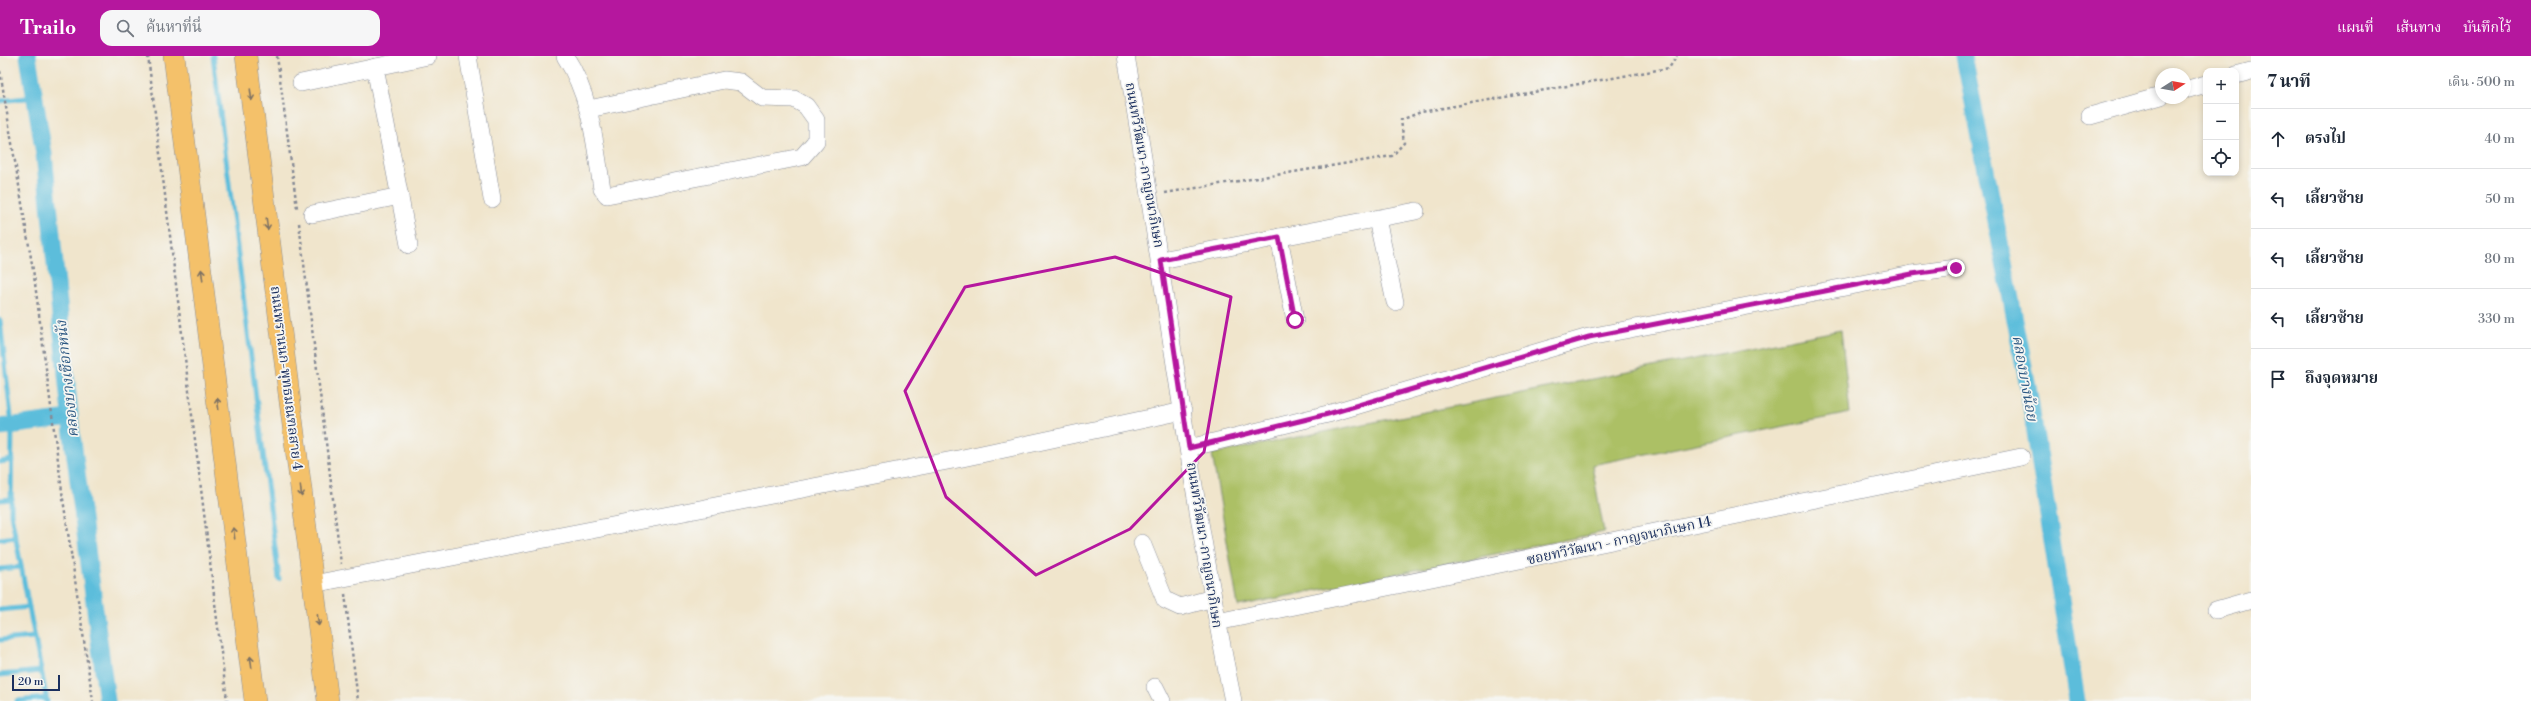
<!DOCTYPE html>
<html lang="th">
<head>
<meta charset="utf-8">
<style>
	body { margin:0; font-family:"Libre Bodoni","Noto Serif Thai",serif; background:#f6f6f7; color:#1f2937 }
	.controls { position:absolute; right:12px; top:12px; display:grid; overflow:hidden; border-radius:8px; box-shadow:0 2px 6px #0003 }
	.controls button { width:36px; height:36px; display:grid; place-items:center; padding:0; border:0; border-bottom:1px solid #e0e1e3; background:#fff; color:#1f2937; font:20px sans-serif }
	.compass { position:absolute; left:2155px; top:12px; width:36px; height:36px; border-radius:50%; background:#fff; box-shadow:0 2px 6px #0003; rotate:79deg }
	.scale { position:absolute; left:12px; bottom:10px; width:48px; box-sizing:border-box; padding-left:4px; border:2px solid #1b2f5e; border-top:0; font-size:11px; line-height:14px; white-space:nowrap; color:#1b2f5e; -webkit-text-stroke:3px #f6f6f2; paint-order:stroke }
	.stop { position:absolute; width:12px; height:12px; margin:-9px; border:3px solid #b5179e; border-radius:50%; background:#fff }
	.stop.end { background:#b5179e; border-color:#fff; box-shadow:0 1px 4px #0008 }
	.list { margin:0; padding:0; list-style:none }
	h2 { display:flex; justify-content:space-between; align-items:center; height:52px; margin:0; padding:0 16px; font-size:17px }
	h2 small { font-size:13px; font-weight:400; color:#747a83 }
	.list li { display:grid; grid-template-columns:26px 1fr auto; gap:12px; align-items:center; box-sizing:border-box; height:60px; padding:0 16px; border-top:1px solid #e0e1e3 }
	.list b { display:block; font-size:15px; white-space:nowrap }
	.list em { font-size:13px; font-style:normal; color:#747a83 }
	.icon { flex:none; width:22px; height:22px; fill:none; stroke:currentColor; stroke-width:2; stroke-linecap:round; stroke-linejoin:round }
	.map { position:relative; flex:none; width:2251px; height:645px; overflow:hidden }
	header { display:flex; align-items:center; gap:24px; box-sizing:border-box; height:56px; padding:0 20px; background:#b5179e; color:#fff }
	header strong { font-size:19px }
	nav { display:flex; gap:22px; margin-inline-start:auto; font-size:14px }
	.search { width:280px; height:36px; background:#f6f6f7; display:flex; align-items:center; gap:10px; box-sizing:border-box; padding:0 14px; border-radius:12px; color:#747a83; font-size:15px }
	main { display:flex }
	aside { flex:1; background:#fff }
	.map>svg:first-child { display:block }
</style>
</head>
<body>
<header>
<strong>Trailo</strong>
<div class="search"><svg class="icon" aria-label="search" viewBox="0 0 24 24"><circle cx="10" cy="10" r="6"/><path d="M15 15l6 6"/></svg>ค้นหาที่นี่</div>
<nav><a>แผนที่</a><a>เส้นทาง</a><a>บันทึกไว้</a></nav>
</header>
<main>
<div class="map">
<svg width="2251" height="645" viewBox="0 0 2251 645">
	<rect width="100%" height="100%" fill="#f6f6f2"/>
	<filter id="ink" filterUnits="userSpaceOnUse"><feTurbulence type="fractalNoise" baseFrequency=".025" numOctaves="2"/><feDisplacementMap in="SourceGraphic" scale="8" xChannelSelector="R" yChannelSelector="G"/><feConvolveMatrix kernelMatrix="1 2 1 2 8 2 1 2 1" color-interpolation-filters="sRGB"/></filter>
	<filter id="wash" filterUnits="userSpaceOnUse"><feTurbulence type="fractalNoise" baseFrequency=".012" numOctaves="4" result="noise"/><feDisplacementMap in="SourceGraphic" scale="16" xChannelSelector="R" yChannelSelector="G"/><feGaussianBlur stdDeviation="0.9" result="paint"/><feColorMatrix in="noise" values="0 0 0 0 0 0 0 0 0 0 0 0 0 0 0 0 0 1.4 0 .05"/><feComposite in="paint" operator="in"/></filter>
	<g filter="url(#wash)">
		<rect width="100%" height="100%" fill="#f0e5cc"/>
		<polygon fill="#acc065" stroke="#647862" points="1841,274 1850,357 1592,409 1604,476 1238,550 1212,398"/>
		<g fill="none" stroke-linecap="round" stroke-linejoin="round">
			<g stroke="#5cbddb" stroke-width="5">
				<polyline points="213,0 279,523"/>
				<polyline points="0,45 35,41"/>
				<polyline points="0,264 12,369 11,458 47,645"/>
				<polyline points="0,406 12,404"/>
				<polyline points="0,444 12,443"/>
				<polyline points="0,483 16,481"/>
				<polyline points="0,513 21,511"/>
				<polyline points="0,554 29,551"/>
				<polyline points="0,584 35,581"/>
				<polyline points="0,619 41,615"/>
				<polyline points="17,645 46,642"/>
			</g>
			<g stroke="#5cbddb" stroke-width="17">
				<polyline points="28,0 44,98 72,378 107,645"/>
				<polyline points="1964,0 2028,331 2077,645"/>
				<polyline points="0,371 70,362"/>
			</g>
		</g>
	</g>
	<g filter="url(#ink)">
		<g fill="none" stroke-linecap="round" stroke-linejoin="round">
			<defs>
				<g id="minor">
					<polyline points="468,0 492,143"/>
					<path d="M565 0C591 40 595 87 602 133L607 139 802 101 816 85V64L806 50 794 43 762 42 741 26 724 24 589 53"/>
					<path d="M1126 0C1164 215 1189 432 1233 645"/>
					<polyline points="375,11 409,189"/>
					<polyline points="2236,19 2251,15"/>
					<polyline points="301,27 428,0"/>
					<polyline points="2185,34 2206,28"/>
					<polyline points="2090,60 2161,40"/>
					<polyline points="312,158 400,140"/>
					<polyline points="1377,163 1395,246"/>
					<polyline points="1279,181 1295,264"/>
					<polyline points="1161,204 1416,155"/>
					<polyline points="1189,392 1328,358 1589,281 1912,218 1956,212"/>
					<polyline points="1142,487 1165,544 1180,551 1213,542"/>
					<polyline points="313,528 958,403 1183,355"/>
					<polyline points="2216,554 2251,544"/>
					<polyline points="1217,566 2021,401"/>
					<polyline points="1155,631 1162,645"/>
				</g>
				<g id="major">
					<polyline points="174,0 255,645"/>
					<polyline points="246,0 328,645"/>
				</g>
			</defs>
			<use href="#minor" stroke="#868a95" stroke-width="18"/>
			<use href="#major" stroke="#868a95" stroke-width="22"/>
			<g stroke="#868a95" stroke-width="2.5" stroke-dasharray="3 3" stroke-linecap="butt">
				<polyline points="148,0 227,645"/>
				<polyline points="277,0 297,152"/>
				<polyline points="0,15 34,220 63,443 93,645"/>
				<polyline points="1165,137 1392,100 1404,87 1401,64 1421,56 1669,12 1677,0"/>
				<polyline points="299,167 341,508"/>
				<polyline points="345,538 358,645"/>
			</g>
			<use href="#minor" stroke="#fff" stroke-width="17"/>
			<use href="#major" stroke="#f4c16a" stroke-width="21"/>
		</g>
		<defs><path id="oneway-shaft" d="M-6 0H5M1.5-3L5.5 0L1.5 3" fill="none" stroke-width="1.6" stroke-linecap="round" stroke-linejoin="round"/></defs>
		<g stroke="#7d7163">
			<use href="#oneway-shaft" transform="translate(251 39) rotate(83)"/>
			<use href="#oneway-shaft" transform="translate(267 168) rotate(83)"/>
			<use href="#oneway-shaft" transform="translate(202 219) rotate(-97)"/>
			<use href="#oneway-shaft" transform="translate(218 348) rotate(-97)"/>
			<use href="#oneway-shaft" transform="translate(301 435) rotate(83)"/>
			<use href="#oneway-shaft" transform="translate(234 477) rotate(-97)"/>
			<use href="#oneway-shaft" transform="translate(318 564) rotate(83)"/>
			<use href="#oneway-shaft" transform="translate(251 606) rotate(-97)"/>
		</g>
	</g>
	<g fill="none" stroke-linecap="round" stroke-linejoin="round" filter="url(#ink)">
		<polyline stroke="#b5179e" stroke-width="5" points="1295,264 1279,181 1161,204 1189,392 1328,358 1589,281 1912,218 1956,212"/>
	</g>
	<path fill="none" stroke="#b5179e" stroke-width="3" stroke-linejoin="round" d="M1115 201 1231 241 1204 396 1130 473 1036 519 946 441 905 335 965 231Z"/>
	<g text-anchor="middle" stroke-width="3.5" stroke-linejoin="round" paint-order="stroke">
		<g font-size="14" fill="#1b2f5e" stroke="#f6f6f2">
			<text transform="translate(1145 109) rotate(80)" y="5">ถนนทวีวัฒนา-กาญจนาภิเษก</text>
			<text transform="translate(287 322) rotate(83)" y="5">ถนนพรานนก-พุทธมณฑลสาย 4</text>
			<text transform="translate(1619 484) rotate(-12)" y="5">ซอยทวีวัฒนา - กาญจนาภิเษก 14</text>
			<text transform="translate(1205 489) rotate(81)" y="5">ถนนทวีวัฒนา-กาญจนาภิเษก</text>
		</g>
		<g font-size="15" font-style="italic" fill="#2e5a84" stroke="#f6f6f2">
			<text transform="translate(2025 322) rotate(80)" y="5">คลองบางน้อย</text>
			<text transform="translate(67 323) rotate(-96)" y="5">คลองบางเชือกหนัง</text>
		</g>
	</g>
</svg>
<div class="controls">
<button>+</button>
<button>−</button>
<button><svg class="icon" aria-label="locate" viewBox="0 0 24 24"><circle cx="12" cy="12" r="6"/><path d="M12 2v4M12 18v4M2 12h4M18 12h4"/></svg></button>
</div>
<svg class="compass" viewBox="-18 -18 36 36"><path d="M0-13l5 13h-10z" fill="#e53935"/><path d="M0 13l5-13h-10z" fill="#747a83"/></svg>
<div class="scale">20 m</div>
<div class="stop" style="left:1295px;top:264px"></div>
<div class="stop end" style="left:1956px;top:212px"></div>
</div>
<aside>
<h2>7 นาที<small>เดิน · 500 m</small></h2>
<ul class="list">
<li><svg class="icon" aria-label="ahead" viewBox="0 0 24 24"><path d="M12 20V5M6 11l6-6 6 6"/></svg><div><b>ตรงไป</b></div><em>40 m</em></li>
<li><svg class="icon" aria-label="left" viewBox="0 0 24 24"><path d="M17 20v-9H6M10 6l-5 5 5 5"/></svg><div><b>เลี้ยวซ้าย</b></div><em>50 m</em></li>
<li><svg class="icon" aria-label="left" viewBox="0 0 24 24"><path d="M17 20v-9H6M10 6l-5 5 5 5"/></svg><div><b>เลี้ยวซ้าย</b></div><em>80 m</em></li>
<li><svg class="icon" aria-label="left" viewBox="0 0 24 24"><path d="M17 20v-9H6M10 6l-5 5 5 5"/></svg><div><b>เลี้ยวซ้าย</b></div><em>330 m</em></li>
<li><svg class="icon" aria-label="arrive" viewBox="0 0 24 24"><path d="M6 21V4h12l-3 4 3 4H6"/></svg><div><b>ถึงจุดหมาย</b></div></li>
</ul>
</aside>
</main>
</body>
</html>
